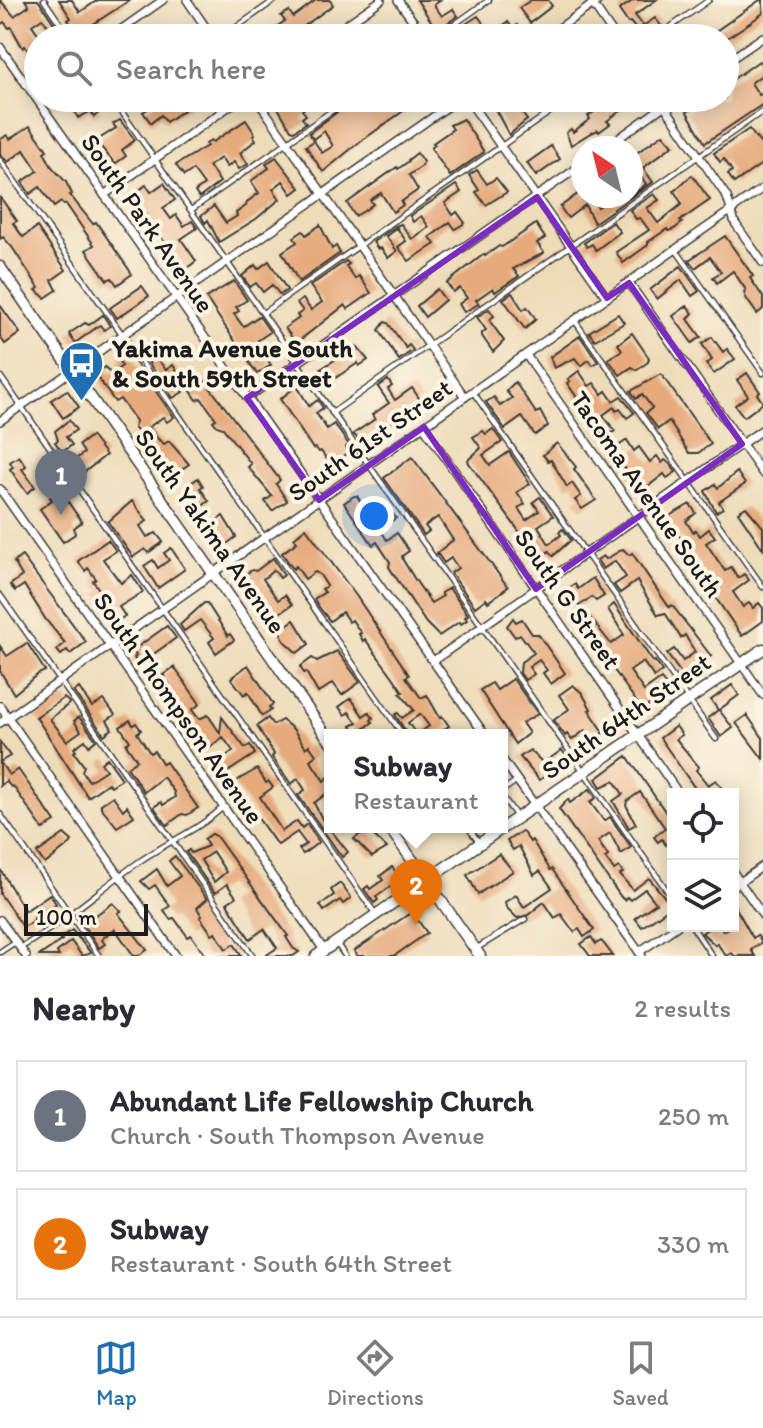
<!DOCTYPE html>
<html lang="en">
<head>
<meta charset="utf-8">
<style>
	body { margin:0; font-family:Itim,sans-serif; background:#f7f7f7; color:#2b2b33 }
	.controls { position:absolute; right:24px; bottom:24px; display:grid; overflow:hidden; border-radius:0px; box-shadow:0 4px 20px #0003 }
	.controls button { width:72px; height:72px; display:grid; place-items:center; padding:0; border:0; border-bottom:2px solid #e1e1e2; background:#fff; color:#2b2b33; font:40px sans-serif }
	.compass { position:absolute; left:571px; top:136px; width:72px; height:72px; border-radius:50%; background:#fff; box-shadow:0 4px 20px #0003; rotate:325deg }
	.scale { position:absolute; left:24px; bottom:20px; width:124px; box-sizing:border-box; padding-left:8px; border:4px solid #1c1c1c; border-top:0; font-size:22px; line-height:28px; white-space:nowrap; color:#1c1c1c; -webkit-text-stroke:6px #fcf5e5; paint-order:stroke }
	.you { position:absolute; left:374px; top:516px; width:28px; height:28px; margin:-20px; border:6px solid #fff; border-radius:50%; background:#1a73e8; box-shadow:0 0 0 12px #1a73e833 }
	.badge { display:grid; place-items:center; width:52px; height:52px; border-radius:50%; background:#1f6fb2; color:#fff; font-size:26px; font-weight:700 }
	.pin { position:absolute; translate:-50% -66px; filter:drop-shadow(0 2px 4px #0008) }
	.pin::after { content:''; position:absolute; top:42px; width:28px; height:24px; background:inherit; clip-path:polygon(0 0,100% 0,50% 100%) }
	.popup { position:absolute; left:324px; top:729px; width:184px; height:104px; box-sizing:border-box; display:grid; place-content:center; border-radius:0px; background:#fff; filter:drop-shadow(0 2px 6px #0005); font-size:26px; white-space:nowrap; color:#7c7c81 }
	.popup b { font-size:30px; color:#2b2b33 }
	.popup::after { content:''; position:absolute; left:50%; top:100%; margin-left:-16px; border:16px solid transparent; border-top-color:#fff }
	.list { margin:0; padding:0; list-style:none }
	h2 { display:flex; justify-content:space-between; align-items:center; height:104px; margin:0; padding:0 32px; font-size:34px }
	h2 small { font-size:26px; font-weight:400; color:#7c7c81 }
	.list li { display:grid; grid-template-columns:52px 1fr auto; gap:24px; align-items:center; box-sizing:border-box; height:112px; margin:0 16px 16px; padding:0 16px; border:2px solid #e1e1e2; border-radius:0px }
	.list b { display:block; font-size:30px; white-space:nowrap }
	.list p { margin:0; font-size:26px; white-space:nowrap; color:#7c7c81 }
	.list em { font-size:26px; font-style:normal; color:#7c7c81 }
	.icon { flex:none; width:44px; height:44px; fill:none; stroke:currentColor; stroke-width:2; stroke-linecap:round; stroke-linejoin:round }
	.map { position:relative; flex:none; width:763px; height:956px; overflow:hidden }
	.search { position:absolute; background:#fff; box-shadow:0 4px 20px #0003; left:24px; right:24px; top:24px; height:88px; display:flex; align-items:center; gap:20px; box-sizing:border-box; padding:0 28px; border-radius:44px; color:#7c7c81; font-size:30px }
	.sheet { height:360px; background:#fff }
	nav { display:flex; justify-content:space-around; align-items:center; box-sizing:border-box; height:112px; border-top:2px solid #e1e1e2; background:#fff; font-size:22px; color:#7c7c81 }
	nav a { display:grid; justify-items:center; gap:4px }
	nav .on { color:#1f6fb2 }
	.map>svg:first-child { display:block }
</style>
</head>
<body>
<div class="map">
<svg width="763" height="956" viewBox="0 0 763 956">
	<rect width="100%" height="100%" fill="#fcf5e5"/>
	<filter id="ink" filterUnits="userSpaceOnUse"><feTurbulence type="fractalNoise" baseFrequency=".0125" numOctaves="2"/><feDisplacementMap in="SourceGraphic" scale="16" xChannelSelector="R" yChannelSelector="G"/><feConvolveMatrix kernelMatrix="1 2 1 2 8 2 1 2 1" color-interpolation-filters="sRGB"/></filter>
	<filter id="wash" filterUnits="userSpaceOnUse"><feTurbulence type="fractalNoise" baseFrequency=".006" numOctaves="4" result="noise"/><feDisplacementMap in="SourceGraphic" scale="32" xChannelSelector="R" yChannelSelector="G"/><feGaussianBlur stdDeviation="1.8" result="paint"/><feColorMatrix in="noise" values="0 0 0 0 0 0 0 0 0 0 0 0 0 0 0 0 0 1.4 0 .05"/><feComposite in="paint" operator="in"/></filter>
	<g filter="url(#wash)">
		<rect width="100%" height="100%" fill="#eedcb9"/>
		<g id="blocks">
			<g fill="#e6aa7d" fill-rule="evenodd">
				<polygon points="0,0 14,16 29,6 25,0 38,0 64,38 57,38 42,18 32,25 41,38 38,38 38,65 25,46 23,48 11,27 9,28 4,22 0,25"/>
				<polygon points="59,0 72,0 80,12 98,0 130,0 78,34 68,20 71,18"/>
				<polygon points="316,0 330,0 333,5 300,29 298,27 282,38 275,38 270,31 285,21 281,16 289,11 293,17"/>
				<polygon points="417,0 440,0 434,5 442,16 453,9 458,16 437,30"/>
				<polygon points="531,0 548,0 552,6 530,23 519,8"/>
				<polygon points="634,0 656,0 635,15 643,26 655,18 662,27 644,38 630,22 628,23 619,10"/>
				<polygon points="760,0 763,0 763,13 751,22 727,38 706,38"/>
				<polygon points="478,16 491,34 508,22 513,29 517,25 522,32 515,38 485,38 478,28 464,38 444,38"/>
				<polygon points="759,61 763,66 763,74 751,83 759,95 763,93 763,104 705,143 687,112 708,98 725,98 725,85"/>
				<polygon points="68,98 104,98 95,104 100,112 94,117 91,111 78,118"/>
				<polygon points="164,98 202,98 166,122 161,115 151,123 143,112"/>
				<polygon points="278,98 299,98 306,107 302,110 306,115 302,118 306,123 294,131 291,130 274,101"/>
				<polygon points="356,98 372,98 379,108 393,98 411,98 416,105 410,109 409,107 357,144 323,172 306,146 314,141 322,153 333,146 324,131 313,139 309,133"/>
				<polygon points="503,98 521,98 514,102 527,120 509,135 493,105"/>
				<polygon points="597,98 644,98 616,114 607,121 610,124 599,132 598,130 589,134 571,145 566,133 571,129 573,132 590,119 588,116 603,106"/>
				<polygon points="463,119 484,152 450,176 431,148 435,145 433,143 453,129 450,125"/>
				<polygon points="120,120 135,140 122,150 126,156 115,164 96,141 116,128 113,124"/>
				<polygon points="246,120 255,134 253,135 256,140 240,153 248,164 239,169 234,162 227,167 221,158 209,166 220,182 199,198 195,192 204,185 193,170 184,176 176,165 207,146 206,144 211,140 213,142"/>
				<polygon points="30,126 47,150 44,152 52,167 66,182 72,194 70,195 93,224 96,222 132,274 117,285 112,278 107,280 86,250 94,245 66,204 64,205 61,202 54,207 40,187 30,194 22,182 38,171 24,150 8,162 0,155 0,140 7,135 10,139"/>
				<polygon points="749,129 760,143 763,141 763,163 734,183 728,174 732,171 724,159 720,162 714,153"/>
				<polygon points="663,134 673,145 643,168 653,182 594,223 585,205 568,218 560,207 583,190 583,196 590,196 598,207 612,197 614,200 619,196 631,196 646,184 638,172 631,177 631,157"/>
				<polygon points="551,146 560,159 536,176 527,163"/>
				<polygon points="417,153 423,162 422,166 409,175 418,190 401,202 403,205 393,212 381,193 370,200 373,204 364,211 355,216 347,203 397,167 398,169 409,161 408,160"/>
				<polygon points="276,157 300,188 292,194 283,181 273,189 280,199 256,219 219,242 208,220 205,223 201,216 214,206 226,223 237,216 236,213 246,206 247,202 259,193 251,181 269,168 266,164"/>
				<polygon points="477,170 487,184 496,178 507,192 486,205 476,192 479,190 469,175"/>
				<polygon points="692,175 710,200 680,221 682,223 674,229 669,231 667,229 648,242 648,245 623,263 616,252 649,230 640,218 636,219 630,210 654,194 659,200 647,208 658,223 682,204 674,191"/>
				<polygon points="164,183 175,200 163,208 171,219 176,215 184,226 192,221 197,228 181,239 196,261 181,273 173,259 176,258 136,202 134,203 130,197 146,185 151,192"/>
				<polygon points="456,185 461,192 445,203 453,215 457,212 465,223 455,229 450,222 430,237 435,244 432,246 409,261 398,247 406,241 397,228 386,236 397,251 388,258 381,248 378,249 373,242 396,226 401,224 412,239 429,227 421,216 413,222 410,216"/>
				<polygon points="0,197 17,221 13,223 23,237 37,227 66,270 52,280 57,290 45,298 36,290 39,288 12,247 3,237 0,239"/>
				<polygon points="613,222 620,232 596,250 592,244 587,247 584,243"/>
				<polygon points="536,224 545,238 537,243 544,253 513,269 519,276 495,292 493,288 476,300 479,304 464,312 459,304 467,298 460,288 453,292 447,283 484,254 485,256 499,246 502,247"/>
				<polygon points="320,225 332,249 336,246 340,253 299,282 282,252 297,242 294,238 297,235 303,231 306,235"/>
				<polygon points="725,236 753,276 750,278 763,297 763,309 757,314 746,298 744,292 746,290 733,271 717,283 713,277 721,272 710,257 695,268 689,260"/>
				<polygon points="269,261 287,290 280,295 272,285 263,292 256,283 250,287 242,276 255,265 258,269"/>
				<polygon points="346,261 349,264 346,266 355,279 359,276 371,293 348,309 345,305 296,343 285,328 299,318 297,315 303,311 297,303 303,299 311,310 322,302 310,286"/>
				<polygon points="681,266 699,291 692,296 681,280 657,299 650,290"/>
				<polygon points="234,281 247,300 236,307 239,311 234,314 242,325 244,326 259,316 270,332 257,341 260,345 258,346 271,365 257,374 206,298"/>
				<polygon points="142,286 149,296 117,318 110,308"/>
				<polygon points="437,289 445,300 425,317 417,306"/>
				<polygon points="512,293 523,310 527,307 536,319 525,329 503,299"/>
				<polygon points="0,305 20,333 5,344 0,337"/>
				<polygon points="687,306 693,313 688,319 701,337 692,343 673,316"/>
				<polygon points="489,309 494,316 489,320 504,341 493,352 482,336 482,333 486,330 477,317"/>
				<polygon points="618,314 624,323 595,340 589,332"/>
				<polygon points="103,315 110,326 104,330 100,325 75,343 69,334 70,333 85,323 89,325"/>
				<polygon points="385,322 388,323 406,348 409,345 413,350 399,360 379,330"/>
				<polygon points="632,333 649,358 648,362 637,370 632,367 620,375 608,359 622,350 618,344"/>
				<polygon points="580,336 598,362 593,365 589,360 581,366 575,358 554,368 550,357"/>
				<polygon points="712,337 723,352 727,349 735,359 714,374 706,364 712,360 702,344"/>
				<polygon points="356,346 368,360 359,366 358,363 325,385 318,375 323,371 321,369"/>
				<polygon points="127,351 174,417 167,422 163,417 149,427 158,439 164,444 169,441 189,464 172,476 160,460 158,462 154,457 155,451 148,441 134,428 136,421 120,399 115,402 95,374 105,367 111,374 122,366 118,361 121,359 120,356"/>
				<polygon points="156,357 166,370 173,365 179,374 182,372 185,377 177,383 183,392 173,398 148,362"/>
				<polygon points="579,371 589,386 594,383 602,394 606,391 613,401 621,396 634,413 627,418 620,409 616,411 614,407 603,415 615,431 605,438 567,383 570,381 568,379"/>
				<polygon points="747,373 760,392 757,394 763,403 744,417 735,405 748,396 737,380"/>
				<polygon points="661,374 711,444 698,453 689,453 669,421 658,429 646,413 652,408 642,394 636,399 631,391"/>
				<polygon points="388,380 392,386 388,389 395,400 412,388 421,401 369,437 370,439 364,444 353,434 375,419 372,415 389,403 378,387"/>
				<polygon points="205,381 280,480 276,484 287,501 272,511 265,501 272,496 248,467 251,464 223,428 217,426 213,421 216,419 201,398 197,400 191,391"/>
				<polygon points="515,382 536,413 540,411 548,426 535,435 522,417 505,429 486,402 494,397 500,406 512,398 506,391"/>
				<polygon points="297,386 309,406 318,400 323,408 316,413 327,429 334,424 349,445 346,447 348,453 333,464 330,464 321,451 319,452 316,448 313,449 280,399"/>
				<polygon points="67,390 79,407 63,418 51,400"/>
				<polygon points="69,420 76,430 66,437 72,445 62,452 55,442 58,440 55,431"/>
				<polygon points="493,429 502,442 483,455 490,465 509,452 530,484 517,492 525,504 518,508 526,520 539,511 533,502 540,497 553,516 538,526 549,544 561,535 559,532 563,529 571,540 553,556 549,551 534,561 529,555 531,552 519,535 521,534 469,463 468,460 481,448 473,437 483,431 486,434"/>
				<polygon points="91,436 106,455 77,478 68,465 84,453 79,445"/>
				<polygon points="627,440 634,451 639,447 650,462 657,456 662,463 665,460 670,464 676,472 667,478 664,474 642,491 615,455 613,450"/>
				<polygon points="557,443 576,467 574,469 596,500 582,509 575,500 581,496 572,483 567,487 551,460 548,461 543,455"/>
				<polygon points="19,456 26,466 22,469 35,487 27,493 10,469 13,467 10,462"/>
				<polygon points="412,457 508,587 488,602 486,599 475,607 451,573 458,568 451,558 444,563 437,553 453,540 438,517 425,526 429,531 424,535 384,478"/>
				<polygon points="737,472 745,484 719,502 723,508 716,512 705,491 715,484 718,488"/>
				<polygon points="198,478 203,486 200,488 209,501 195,511 189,503 193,496 187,486"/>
				<polygon points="59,489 82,522 74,528 75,534 63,542 40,509 52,500 50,497"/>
				<polygon points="354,496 357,496 375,525 392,513 396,518 380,529 387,540 397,533 409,551 402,556 403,560 414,578 431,603 443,596 441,593 449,588 468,615 465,617 467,620 461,624 459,622 439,636 426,623 389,567 390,562 377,542 373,545 344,503"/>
				<polygon points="132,501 147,521 140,526 147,537 156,533 163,542 148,553 145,549 133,557 108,522"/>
				<polygon points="690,504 696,513 686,521 693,532 696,530 700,536 709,529 715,537 706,543 725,571 731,567 738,578 744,574 749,580 733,592 743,607 749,603 753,608 759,603 763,608 763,621 742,636 704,581 698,568 701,566 666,518"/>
				<polygon points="746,507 763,527 763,549 738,512"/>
				<polygon points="223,516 236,537 220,549 211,525"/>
				<polygon points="306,528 357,597 409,675 406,677 421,698 427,695 440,718 442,716 449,726 435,735 417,735 429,726 420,714 408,723 417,735 408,735 395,715 398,713 402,718 414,710 400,693 403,692 393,677 365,639 363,641 359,634 361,633 352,620 349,622 342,612 330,621 319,607 314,599 325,592 322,589 327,586 320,575 315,572 305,579 296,566 293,569 282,553 297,542 294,538"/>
				<polygon points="108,540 116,551 103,559 121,583 132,575 143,592 119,607 125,616 119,620 117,617 113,620 100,602 103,601 98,594 101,592 93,581 96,579 88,568 85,571 78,561"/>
				<polygon points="171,548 185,569 158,588 144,566 153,560 158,568 169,560 164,553"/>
				<polygon points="623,549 629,555 632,553 669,607 672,605 711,656 683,676 667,654 674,649 683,661 695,652 685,635 681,638 665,613 658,615 637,581 620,593 614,585 626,577 615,561 603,569 597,560 603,556 606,559"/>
				<polygon points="22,556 86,642 70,654 67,650 61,655 57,650 65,643 46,620 24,585 15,591 10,585 22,576 14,562"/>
				<polygon points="273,558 284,575 280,578 274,570 263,579 278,600 285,595 292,605 273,617 244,575 252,570 256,571"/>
				<polygon points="593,578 604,596 596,601 592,597 579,606 575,601 569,606 561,594 575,584 578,589"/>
				<polygon points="204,603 207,603 228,636 230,634 234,640 216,653 209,642 214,638 200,620 184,631 180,625"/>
				<polygon points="614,604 653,662 655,661 662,671 654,677 643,662 630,671 644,691 661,679 665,684 652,693 655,701 646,707 641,708 584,628 582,629 578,623 588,615 611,644 624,635 608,609"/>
				<polygon points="513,618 516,622 522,619 532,634 538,634 565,673 551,684 543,673 547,670 539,660 529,667 534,674 525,680 520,673 521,662 534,653 520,634 515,637 507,626"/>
				<polygon points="294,620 309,644 297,653 284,641 280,630"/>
				<polygon points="167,626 176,638 138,665 134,658 136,656 133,650"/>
				<polygon points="27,643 45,671 38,674 14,694 0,671 0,646 7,656"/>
				<polygon points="337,651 360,682 342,695 333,683 318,693 306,672 304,673 300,667 312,658 317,661"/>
				<polygon points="248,665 273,704 269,707 271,710 262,716 248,692 244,695 231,678"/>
				<polygon points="174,667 200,704 192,710 199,719 208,715 220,733 222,717 245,748 250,745 255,754 226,773 219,762 233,751 223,737 210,747 205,744 195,725 193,726 167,689 166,685 169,683 163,675"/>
				<polygon points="513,679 538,714 522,723 529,733 515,744 480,690 492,683 497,690"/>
				<polygon points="573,685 582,693 591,709 589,710 604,732 594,739 585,730 572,740 567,734 565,736 554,720 569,709 559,695"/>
				<polygon points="732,685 739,695 719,710 733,728 721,737 708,718 718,710 711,700"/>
				<polygon points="79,688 92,707 104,700 115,715 107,720 112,729 104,735 74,692"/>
				<polygon points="64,698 70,703 50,719 67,741 81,731 74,721 79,717 96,740 89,746 85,740 74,748 76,751 74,752 84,766 82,771 89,781 106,770 101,763 107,758 122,779 111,786 108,783 88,797 36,717"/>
				<polygon points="351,698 363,716 369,712 373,718 371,720 373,722 365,728 370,735 357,735 351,726 357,723 349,712 345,715 339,707"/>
				<polygon points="747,715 763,738 763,759 736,723"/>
				<polygon points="268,718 273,725 282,720 293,729 306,748 309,745 316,755 310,760 324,781 330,776 330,791 314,803 322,819 348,852 342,857 298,795 305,790 298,779 291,784 272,757 274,754 257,726"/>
				<polygon points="130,720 133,725 136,723 141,730 137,733 150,753 154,751 163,764 166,762 198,808 187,815 182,814 167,825 154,807 161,802 163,805 175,797 174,792 163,777 144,792 127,767 137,760 126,744 130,741 120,727"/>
				<polygon points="676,726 682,735 676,739 699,767 696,770 708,785 716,780 721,787 714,791 716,794 699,794 660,738"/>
				<polygon points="0,742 10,756 0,762 9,775 18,769 55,822 43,829 13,786 11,787 6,781 0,786"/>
				<polygon points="530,750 543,763 562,750 570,761 539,780 520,757"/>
				<polygon points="627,756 673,823 673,840 666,845 662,839 658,842 654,837 665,828 640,792 627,801 626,805 636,824 629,828 613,801 623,794 614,781 601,787 596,779"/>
				<polygon points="257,769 266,783 268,781 273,787 260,797 282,831 297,821 302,828 307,824 319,842 303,854 299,849 306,844 297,832 278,845 275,842 233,783"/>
				<polygon points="590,789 596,798 590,802 604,821 610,817 631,847 621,854 610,833 598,841 608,856 605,858 614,870 619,867 623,873 620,875 633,890 649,878 672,906 642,927 635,918 656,903 645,889 630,900 627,897 624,900 621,897 559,809 568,799 570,803"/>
				<polygon points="113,796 123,810 127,806 134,816 117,827 101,807 101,804"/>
				<polygon points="367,829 387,848 372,857 354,839"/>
				<polygon points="522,831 530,842 532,840 550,870 552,869 594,930 584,937 579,929 574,932 561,914 555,918 544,902 528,915 517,918 506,907 505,902 516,895 524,907 552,888 540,871 534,875 519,846 513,850 507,841"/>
				<polygon points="64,834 72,841 70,844 45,864 37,853"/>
				<path d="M212 834 216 836 288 936 286 937 293 948 299 952 293 956H265L277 948 264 929 250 939 227 903 236 897 227 884 215 893 186 852 189 850 191 853 208 846 204 839ZM213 852 226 872 214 882 201 860Z"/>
				<polygon points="499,854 513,871 478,894 467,875"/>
				<polygon points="175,856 207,899 197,908 202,916 200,917 212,934 215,932 226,949 234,944 242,956 206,956 191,935 188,937 174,918 170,919 164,910 170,906 155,885 149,889 141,881 157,869 167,886 180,876 169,861"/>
				<polygon points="392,867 401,879 376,897 378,900 374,903 364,889 368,886 370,889 383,880 380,876"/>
				<polygon points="0,869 25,911 50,894 56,904 35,916 33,922 23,927 0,894"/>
				<polygon points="340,883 351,898 343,904 340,900 324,911 320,905 334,895 331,890"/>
				<polygon points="113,903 121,911 118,913 147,950 138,956 134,956 115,929 104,937 102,940 105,944 99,948 83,924"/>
				<polygon points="733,903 753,938 757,935 762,942 751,950 755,956 734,956 732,953 726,956 717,943 715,945 702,933 711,926 713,929 720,926 723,931 733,926"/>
				<polygon points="412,912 427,933 394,956 358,956 354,951"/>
				<polygon points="72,930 91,953 82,956 71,941 57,952 59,956 39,956 62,940 60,938"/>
				<polygon points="591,937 596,944 601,941 604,944 613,956 590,956 581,944"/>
			</g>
		</g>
	</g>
	<g filter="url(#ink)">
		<use href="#blocks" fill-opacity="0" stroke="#3c3934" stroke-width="2"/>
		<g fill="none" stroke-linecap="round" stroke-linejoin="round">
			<defs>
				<g id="lane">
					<polyline points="44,0 70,38"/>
					<polyline points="221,38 275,0"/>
					<polyline points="435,38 489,0"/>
					<polyline points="655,38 709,0"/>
					<polyline points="112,98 673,899"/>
					<polyline points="120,109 136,98"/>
					<polyline points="0,160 403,735"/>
					<polyline points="191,210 350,98"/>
					<polyline points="676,250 763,373"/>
					<polyline points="263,313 570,98"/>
					<polyline points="575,321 763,587"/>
					<polyline points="0,376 374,912"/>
					<polyline points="473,392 716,739"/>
					<polyline points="332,413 763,111"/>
					<polyline points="0,595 253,956"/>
					<polyline points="502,791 516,781"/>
					<polyline points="502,796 517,817"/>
					<polyline points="0,814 99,956"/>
					<polyline points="468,827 478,841"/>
					<polyline points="692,926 712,956"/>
					<polyline points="337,944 345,956"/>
					<path d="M20 948C63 923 99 890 140 861 167 842 197 831 222 808"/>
					<polyline points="477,948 525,919"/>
					<polyline points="0,952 15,942"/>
				</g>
				<g id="street">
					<polyline points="187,0 213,38"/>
					<polyline points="398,0 425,38"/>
					<polyline points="590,0 616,38"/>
					<polyline points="109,38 163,0"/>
					<polyline points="327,38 381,0"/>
					<polyline points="545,38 599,0"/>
					<polyline points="0,47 485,735"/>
					<polyline points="725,63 763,37"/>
					<polyline points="256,98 465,397"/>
					<polyline points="467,98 607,298"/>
					<polyline points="659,98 727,197 735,223 763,263"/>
					<polyline points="605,148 675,98"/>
					<polyline points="104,195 241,98"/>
					<polyline points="629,283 763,474"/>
					<polyline points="526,355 763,695"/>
					<polyline points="247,398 583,164"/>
					<polyline points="0,421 460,98"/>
					<polyline points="424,427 679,794"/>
					<polyline points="0,489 324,950"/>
					<polyline points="433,661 763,429"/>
					<polyline points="0,706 176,956"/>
					<polyline points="0,723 763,188"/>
					<polyline points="502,759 642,956"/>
					<polyline points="733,872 763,916"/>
					<polyline points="733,887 763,866"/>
					<polyline points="0,920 26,956"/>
					<polyline points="639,952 677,926"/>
				</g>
				<g id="secondary">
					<polyline points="0,267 330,741"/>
					<polyline points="389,827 480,956"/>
					<polyline points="316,956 763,649"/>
				</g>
			</defs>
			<use href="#lane" stroke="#3c3934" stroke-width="7"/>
			<use href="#street" stroke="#3c3934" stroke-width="10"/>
			<use href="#secondary" stroke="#3c3934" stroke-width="13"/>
			<use href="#lane" stroke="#fff" stroke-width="4"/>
			<use href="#street" stroke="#fff" stroke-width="7"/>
			<use href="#secondary" stroke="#fff" stroke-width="10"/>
		</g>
	</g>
	<path fill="none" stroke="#7b2cbf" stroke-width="6" stroke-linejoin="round" d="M537 197 607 298 629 283 742 444 536 589 424 427 319 500 247 398Z"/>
	<defs>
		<symbol id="bus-pin" viewBox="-11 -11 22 30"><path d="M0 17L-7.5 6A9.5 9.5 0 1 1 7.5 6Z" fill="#1f6fb2" stroke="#fcf5e5"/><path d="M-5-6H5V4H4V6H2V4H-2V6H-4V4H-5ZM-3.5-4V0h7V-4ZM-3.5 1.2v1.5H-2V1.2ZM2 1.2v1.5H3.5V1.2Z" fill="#fff"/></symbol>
	</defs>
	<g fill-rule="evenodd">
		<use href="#bus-pin" x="56" y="338" width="51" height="69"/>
	</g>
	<g text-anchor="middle" stroke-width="8" stroke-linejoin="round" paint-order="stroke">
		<g font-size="26" fill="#1c1c1c" stroke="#fcf5e5">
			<text transform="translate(148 223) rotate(55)" y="9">South Park Avenue</text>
			<text transform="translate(370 440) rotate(-35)" y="9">South 61st Street</text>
			<text transform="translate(647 494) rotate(55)" y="9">Tacoma Avenue South</text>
			<text transform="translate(211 531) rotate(55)" y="9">South Yakima Avenue</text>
			<text transform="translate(568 599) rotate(55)" y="9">South G Street</text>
			<text transform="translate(179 708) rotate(55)" y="9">South Thompson Avenue</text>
			<text transform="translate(626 716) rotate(-35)" y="9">South 64th Street</text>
		</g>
		<g font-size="26" font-weight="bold" fill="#1c1c1c" stroke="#fcf5e5" text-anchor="start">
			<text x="112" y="357">Yakima Avenue South<tspan x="112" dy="30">&amp; South 59th Street</tspan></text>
		</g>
	</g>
</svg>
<div class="controls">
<button><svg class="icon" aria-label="locate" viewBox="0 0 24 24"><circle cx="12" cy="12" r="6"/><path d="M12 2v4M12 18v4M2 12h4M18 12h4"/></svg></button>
<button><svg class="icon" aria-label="layers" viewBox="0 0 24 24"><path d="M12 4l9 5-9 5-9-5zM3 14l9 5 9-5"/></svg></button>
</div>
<svg class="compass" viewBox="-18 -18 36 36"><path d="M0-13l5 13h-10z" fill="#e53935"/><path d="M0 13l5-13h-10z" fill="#7c7c81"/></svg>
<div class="scale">100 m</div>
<div class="you"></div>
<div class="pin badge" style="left:61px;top:515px;background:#6b7280">1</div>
<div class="pin badge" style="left:416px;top:925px;background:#e8710a">2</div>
<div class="popup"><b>Subway</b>Restaurant</div>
<div class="search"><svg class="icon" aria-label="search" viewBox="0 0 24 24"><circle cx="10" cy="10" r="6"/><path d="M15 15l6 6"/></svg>Search here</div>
</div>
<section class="sheet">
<h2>Nearby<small>2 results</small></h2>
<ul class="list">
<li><span class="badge" style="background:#6b7280">1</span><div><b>Abundant Life Fellowship Church</b><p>Church · South Thompson Avenue</p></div><em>250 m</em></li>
<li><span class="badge" style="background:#e8710a">2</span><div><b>Subway</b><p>Restaurant · South 64th Street</p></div><em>330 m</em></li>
</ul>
</section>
<nav>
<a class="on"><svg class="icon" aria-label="map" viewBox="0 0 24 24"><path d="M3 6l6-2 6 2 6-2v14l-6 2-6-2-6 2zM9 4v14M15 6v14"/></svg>Map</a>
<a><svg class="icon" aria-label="directions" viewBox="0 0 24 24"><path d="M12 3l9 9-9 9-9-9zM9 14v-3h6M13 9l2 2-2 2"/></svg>Directions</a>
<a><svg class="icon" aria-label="saved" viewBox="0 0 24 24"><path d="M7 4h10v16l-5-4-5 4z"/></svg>Saved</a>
</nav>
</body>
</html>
